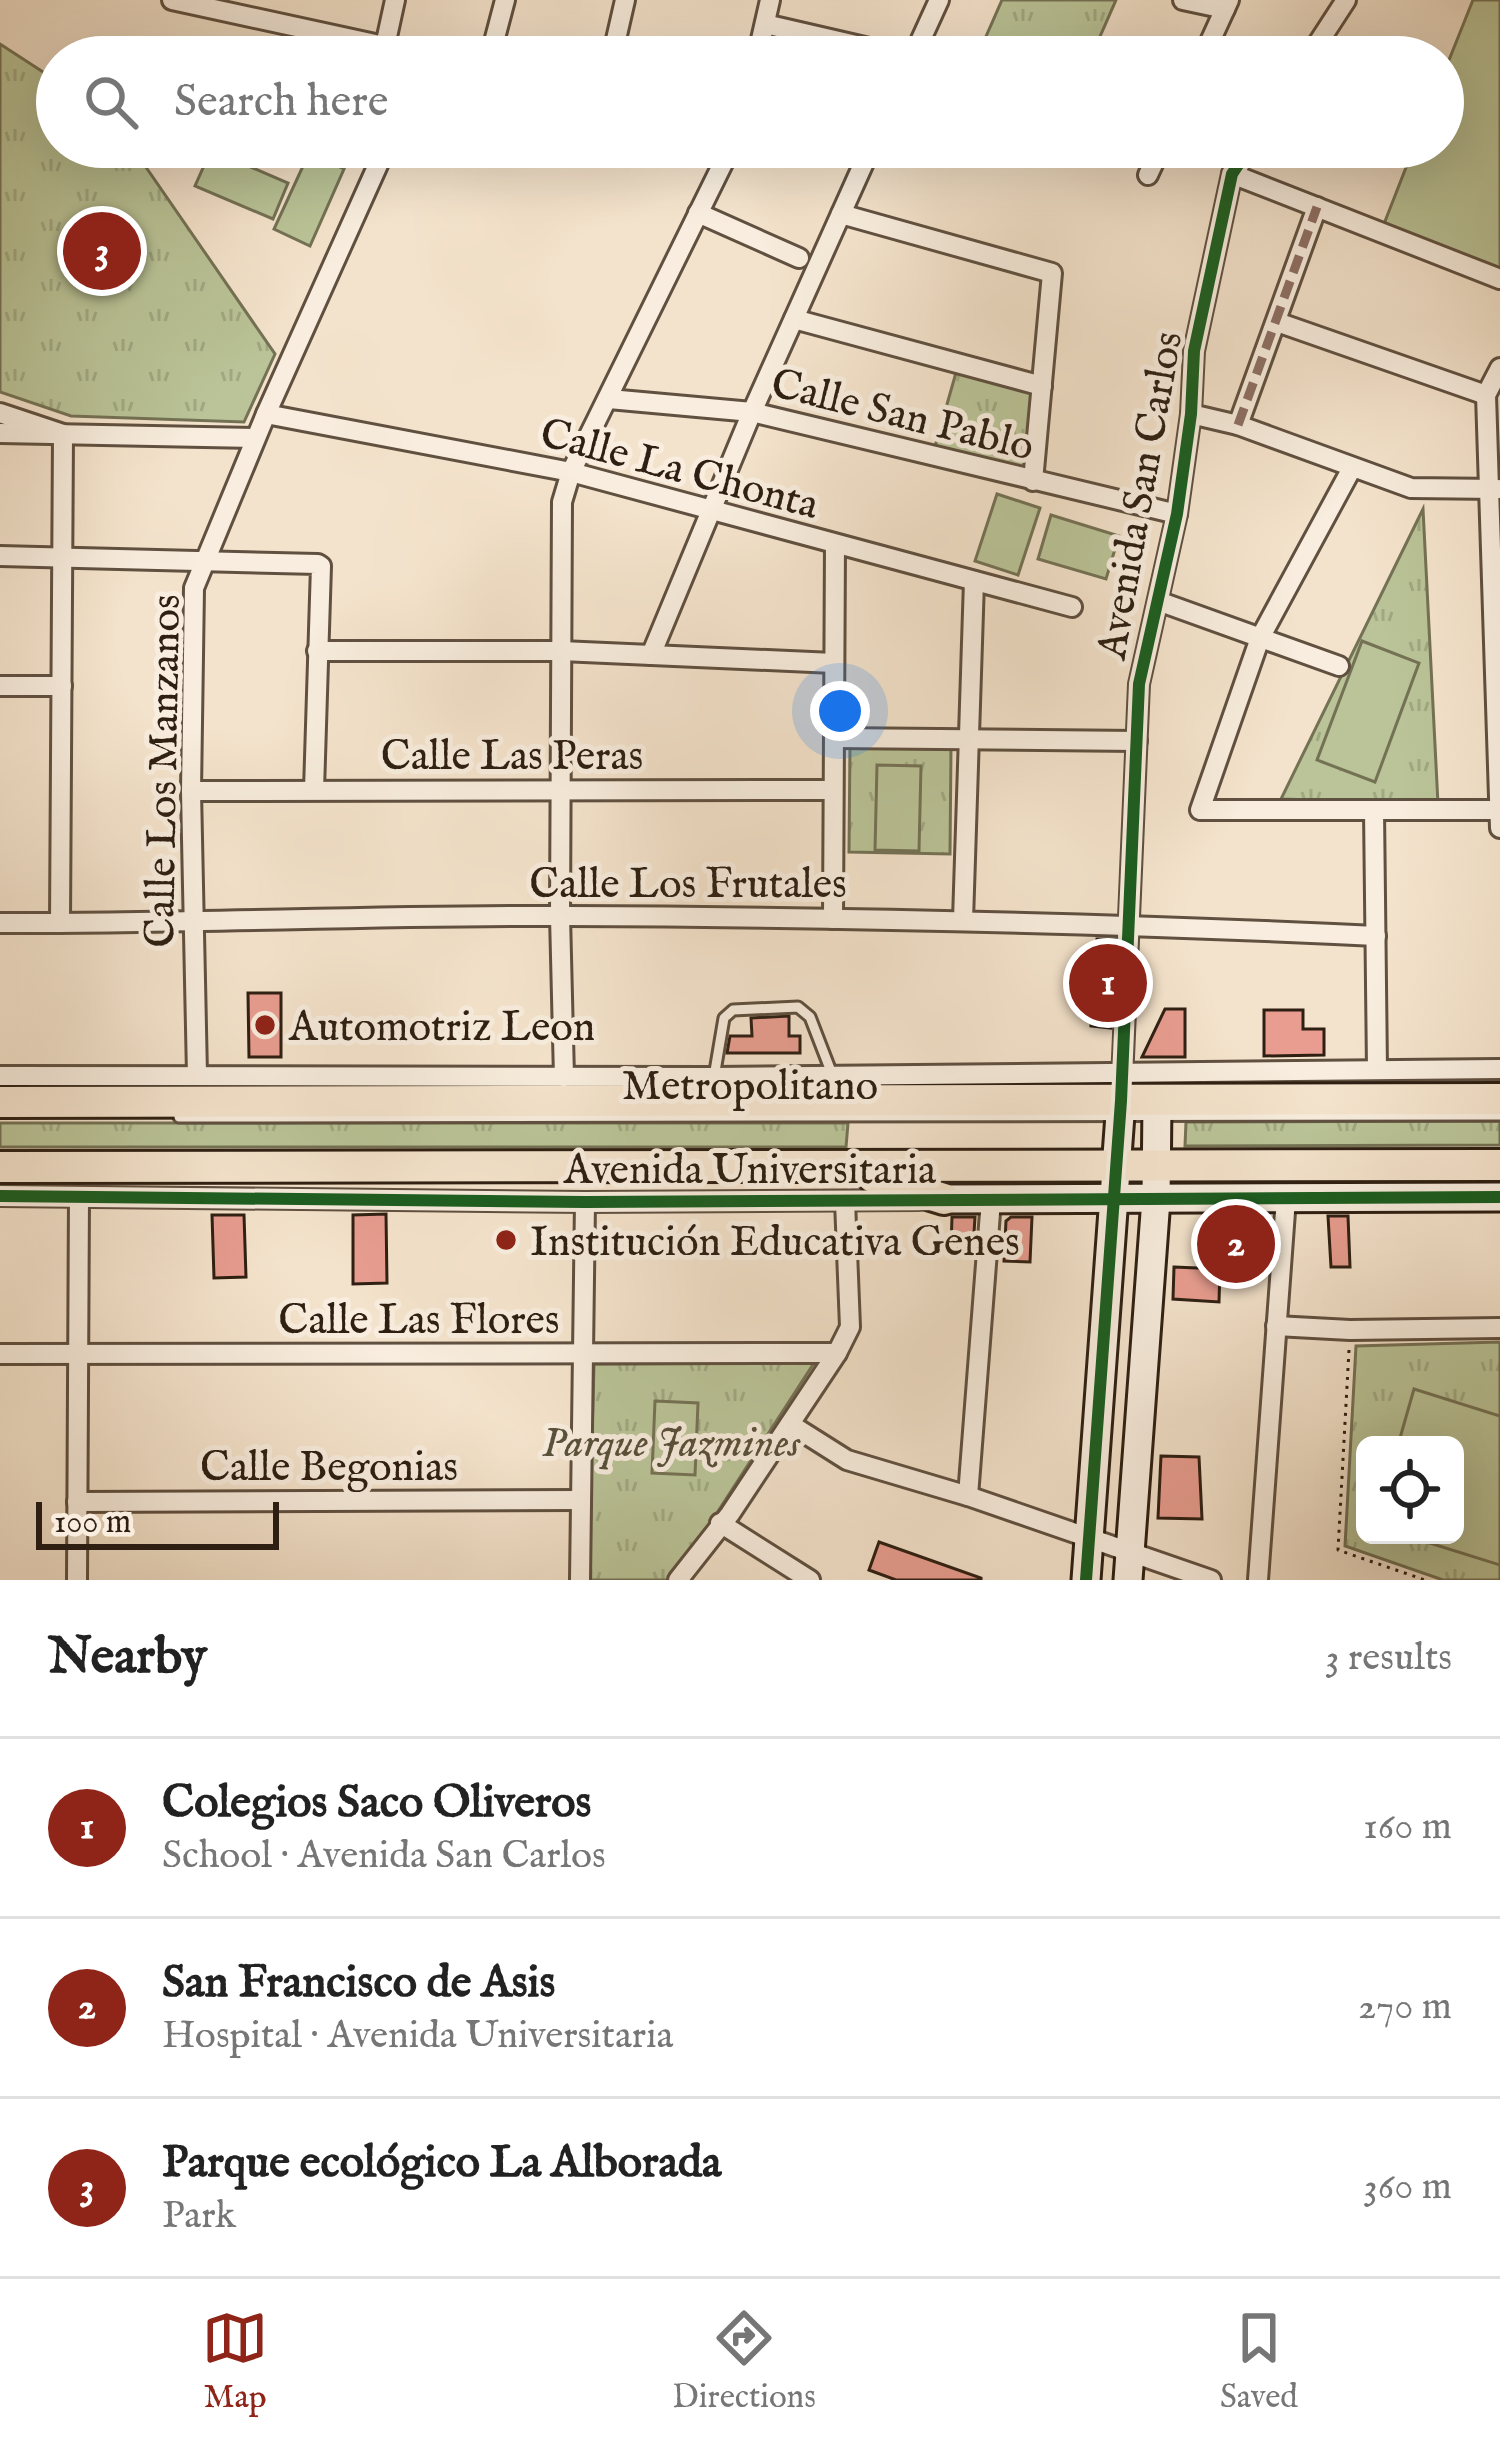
<!DOCTYPE html>
<html lang="en">
<head>
<meta charset="utf-8">
<style>
	body { margin:0; font-family:"IM FELL English",serif; background:#f2f2f2; color:#222 }
	.controls { position:absolute; right:36px; bottom:36px; display:grid; overflow:hidden; border-radius:18px; box-shadow:0 12px 48px #0002 }
	.controls button { width:108px; height:108px; display:grid; place-items:center; padding:0; border:0; border-bottom:3px solid #e0e0e0; background:#fff; color:#222; font:60px sans-serif }
	.scale { position:absolute; left:36px; bottom:30px; width:243px; box-sizing:border-box; padding-left:12px; border:6px solid #2e1f12; border-top:0; font-size:33px; line-height:42px; white-space:nowrap; color:#2e1f12; -webkit-text-stroke:9px #f8edde; paint-order:stroke }
	.you { position:absolute; left:840px; top:711px; width:42px; height:42px; margin:-30px; border:9px solid #fff; border-radius:50%; background:#1a73e8; box-shadow:0 0 0 18px #1a73e833 }
	.badge { display:grid; place-items:center; width:78px; height:78px; border-radius:50%; background:#8f2418; color:#fff; font-size:39px; font-weight:700 }
	.pin { position:absolute; translate:-50% -50%; border:6px solid #fff; box-shadow:0 3px 12px #0006 }
	.list { margin:0; padding:0; list-style:none }
	h2 { display:flex; justify-content:space-between; align-items:center; height:156px; margin:0; padding:0 48px; font-size:51px }
	h2 small { font-size:39px; font-weight:400; color:#767676 }
	.list li { display:grid; grid-template-columns:78px 1fr auto; gap:36px; align-items:center; box-sizing:border-box; height:180px; padding:0 48px; border-top:3px solid #e0e0e0 }
	.list b { display:block; font-size:45px; white-space:nowrap }
	.list p { margin:0; font-size:39px; white-space:nowrap; color:#767676 }
	.list em { font-size:39px; font-style:normal; color:#767676 }
	.icon { flex:none; width:66px; height:66px; fill:none; stroke:currentColor; stroke-width:2; stroke-linecap:round; stroke-linejoin:round }
	.map { position:relative; flex:none; width:1500px; height:1580px; overflow:hidden }
	.search { position:absolute; background:#fff; box-shadow:0 12px 48px #0002; left:36px; right:36px; top:36px; height:132px; display:flex; align-items:center; gap:30px; box-sizing:border-box; padding:0 42px; border-radius:66px; color:#767676; font-size:45px }
	.sheet { height:696px; background:#fff }
	nav { display:flex; justify-content:space-around; align-items:center; box-sizing:border-box; height:168px; border-top:3px solid #e0e0e0; background:#fff; font-size:33px; color:#767676 }
	nav a { display:grid; justify-items:center; gap:6px }
	nav .on { color:#8f2418 }
	.map>svg:first-child { display:block }
</style>
</head>
<body>
<div class="map">
<svg width="1500" height="1580" viewBox="0 0 1500 1580">
	<defs>
		<pattern id="grass-tufts" width="24" height="20" patternUnits="userSpaceOnUse" patternTransform="scale(3)"><rect width="24" height="20" fill="#bac498"/><path d="M3 7l-1-3M5 7V3M7 7l1-3M15 17l-1-3M17 17v-4M19 17l1-3" fill="none" stroke="#a0a882"/></pattern>
	</defs>
	<rect width="100%" height="100%" fill="#f4e3cc"/>
	<filter id="stains"><feTurbulence type="fractalNoise" baseFrequency=".00167" numOctaves="4"/><feColorMatrix values="0 0 0 0 .2 0 0 0 0 .09 0 0 0 0 .02 0 0 0 .5 -.17"/></filter>
	<radialGradient id="worn" r=".72"><stop offset=".6" stop-color="#630" stop-opacity="0"/><stop offset="1" stop-color="#630" stop-opacity=".3"/></radialGradient>
	<g fill="url(#grass-tufts)" stroke="#747255" stroke-width="3" fill-rule="evenodd">
		<polygon points="1002,0 1116,0 1091,57 977,57"/>
		<polygon points="0,44 57,81 57,147 132,147 275,354 244,422 71,416 0,392"/>
		<polygon points="957,369 1032,389 1025,471 934,450"/>
		<polygon points="1423,509 1438,804 1281,799"/>
		<polygon points="850,745 951,747 950,854 849,852"/>
		<polygon points="1500,1121 1500,1145 1185,1146 1186,1122"/>
		<polygon points="0,1123 848,1123 846,1147 0,1147"/>
		<path d="M1500 1342V1580H1443L1345 1546 1356 1346ZM1365 1445H1455V1535H1365Z"/>
		<polygon points="814,1363 713,1519 668,1580 588,1580 594,1364"/>
	</g>
	<g fill="#bac498" stroke="#747255" stroke-width="3">
		<polygon points="1473,0 1500,0 1500,269 1382,229 1414,147 1443,147 1443,75"/>
		<polygon points="211,150 288,183 273,219 195,186"/>
		<polygon points="309,153 344,169 310,246 274,229"/>
		<polygon points="997,494 1040,508 1018,575 975,561"/>
		<polygon points="1051,515 1119,536 1106,579 1038,559"/>
		<polygon points="1362,641 1419,663 1375,782 1317,760"/>
		<polygon points="877,765 921,766 919,851 875,850"/>
		<polygon points="1414,1389 1500,1416 1500,1565 1404,1535 1455,1535 1455,1445 1398,1445"/>
		<polygon points="655,1401 698,1403 695,1475 652,1473"/>
	</g>
	<g fill="#e89d90" stroke="#2e1f12" stroke-width="3">
		<polygon points="1097,939 1115,939 1111,1028 1091,1026"/>
		<polygon points="248,993 281,993 281,1057 249,1057"/>
		<polygon points="1165,1009 1185,1009 1185,1057 1142,1057"/>
		<polygon points="1264,1010 1303,1010 1303,1029 1324,1029 1324,1055 1264,1056"/>
		<polygon points="789,1016 789,1036 800,1036 800,1053 727,1053 730,1036 752,1036 751,1018"/>
		<polygon points="386,1214 387,1283 353,1284 353,1215"/>
		<polygon points="212,1215 244,1215 246,1277 214,1278"/>
		<polygon points="1226,1216 1249,1216 1247,1276 1224,1275"/>
		<polygon points="1328,1216 1348,1216 1350,1267 1331,1267"/>
		<polygon points="952,1217 975,1217 973,1249 951,1248"/>
		<polygon points="1011,1217 1032,1217 1030,1262 1004,1261 1006,1221"/>
		<polygon points="1174,1267 1220,1269 1219,1302 1173,1299"/>
		<polygon points="1161,1456 1199,1457 1202,1519 1158,1518"/>
		<polygon points="879,1542 981,1578 981,1580 896,1580 869,1570"/>
	</g>
	<g fill="none" stroke-linecap="round" stroke-linejoin="round">
		<defs>
			<g id="lane">
				<polyline points="714,1077 724,1018 733,1010 798,1007 810,1017 832,1074"/>
				<polyline points="179,1117 1500,1115"/>
			</g>
			<g id="street">
				<polyline points="172,0 435,57"/>
				<polyline points="1183,0 1225,9"/>
				<polyline points="765,24 908,57"/>
				<polyline points="385,46 395,0"/>
				<polyline points="490,57 505,0"/>
				<polyline points="612,57 625,0"/>
				<polyline points="757,57 770,0"/>
				<polyline points="913,57 939,0"/>
				<polyline points="1203,57 1229,0"/>
				<polyline points="1309,57 1346,0"/>
				<polyline points="1232,174 1500,279"/>
				<polyline points="1148,175 1161,147"/>
				<polyline points="698,213 799,258"/>
				<polyline points="841,214 1052,273 1033,481"/>
				<polyline points="794,319 1042,386"/>
				<polyline points="1277,322 1486,395"/>
				<polyline points="1500,368 1486,395 1500,828"/>
				<polyline points="609,399 752,412 1177,514"/>
				<polyline points="0,413 63,434 60,923"/>
				<polyline points="266,414 571,472 1072,607"/>
				<polyline points="1191,414 1238,425 1411,488 1498,489"/>
				<polyline points="1238,425 1317,207"/>
				<polyline points="0,433 255,438"/>
				<polyline points="1352,468 1260,638 1200,810 1500,810"/>
				<polyline points="0,556 318,564 321,566 314,790"/>
				<polyline points="1158,601 1339,666"/>
				<polyline points="317,651 561,651 834,663"/>
				<polyline points="651,655 752,412 871,147"/>
				<polyline points="0,686 62,686"/>
				<polyline points="834,738 1137,741"/>
				<polyline points="191,791 833,790"/>
				<polyline points="1374,810 1377,1070"/>
				<polyline points="833,919 835,545"/>
				<polyline points="963,920 974,581"/>
				<path d="M0 923C188 924 377 915 565 916 835 917 1106 923 1376 936"/>
				<polyline points="197,1075 191,791 194,588 266,414 386,147"/>
				<polyline points="0,1076 714,1077 1500,1069"/>
				<polyline points="564,1077 560,916 562,502 571,472 731,147"/>
				<polyline points="1122,1081 1139,684 1177,514 1191,414 1194,351 1232,174 1250,147"/>
				<polyline points="0,1196 585,1202 919,1200"/>
				<polyline points="1276,1326 1350,1330 1500,1328"/>
				<polyline points="0,1354 837,1353"/>
				<polyline points="790,1424 847,1460 968,1496 1211,1580"/>
				<polyline points="968,1496 991,1200"/>
				<polyline points="77,1502 581,1500"/>
				<polyline points="720,1523 810,1580"/>
				<polyline points="77,1580 79,1196"/>
				<polyline points="580,1580 585,1202"/>
				<polyline points="678,1580 730,1514 837,1353 850,1327 845,1201"/>
				<polyline points="1258,1580 1286,1198"/>
			</g>
			<g id="secondary">
				<polyline points="944,1199 1500,1197"/>
				<polyline points="1086,1580 1121,1101"/>
				<polyline points="1128,1580 1156,1199 1157,1101"/>
			</g>
			<g id="primary">
				<polyline points="0,1102 1500,1099"/>
				<polyline points="0,1167 1500,1165"/>
				<polyline points="873,1177 944,1199"/>
			</g>
		</defs>
		<use href="#lane" stroke="#605040" stroke-width="15"/>
		<use href="#street" stroke="#605040" stroke-width="24"/>
		<use href="#secondary" stroke="#2e1f12" stroke-width="33"/>
		<use href="#primary" stroke="#2e1f12" stroke-width="36"/>
		<polyline stroke="#2e1f12" stroke-width="3" stroke-dasharray="3 6" stroke-linecap="butt" points="1349,1350 1338,1550 1425,1580"/>
		<use href="#lane" stroke="#f8edde" stroke-width="9"/>
		<use href="#street" stroke="#f8edde" stroke-width="18"/>
		<use href="#secondary" stroke="#f8edde" stroke-width="27"/>
		<use href="#primary" stroke="#f4e3cc" stroke-width="30"/>
		<polyline stroke="#8d6e63" stroke-width="9" stroke-dasharray="18 9" stroke-linecap="butt" points="1238,425 1317,207"/>
		<defs>
			<g id="cycleway">
				<polyline points="0,1196 585,1202 1500,1197"/>
				<polyline points="1086,1580 1121,1101 1139,684 1177,514 1191,414 1194,351 1232,174 1250,147"/>
			</g>
		</defs>
		<use href="#cycleway" stroke="#f8edde" stroke-width="20"/>
		<use href="#cycleway" stroke="#1b5e20" stroke-width="12"/>
	</g>
	<g fill="#8f2418" stroke="#f8edde" stroke-width="4.5">
		<circle cx="265" cy="1025" r="12"/>
		<circle cx="506" cy="1240" r="12"/>
	</g>
	<g text-anchor="middle" stroke-width="10" stroke-linejoin="round" paint-order="stroke">
		<g font-size="42" fill="#2e1f12" stroke="#f8edde">
			<text transform="translate(903 413) rotate(14)" y="15">Calle San Pablo</text>
			<text transform="translate(680 467) rotate(15)" y="15">Calle La Chonta</text>
			<text transform="translate(1138 495) rotate(-80)" y="15">Avenida San Carlos</text>
			<text x="512" y="769">Calle Las Peras</text>
			<text transform="translate(161 771) rotate(-89)" y="15">Calle Los Manzanos</text>
			<text x="688" y="897">Calle Los Frutales</text>
			<text x="750" y="1099">Metropolitano</text>
			<text x="750" y="1183">Avenida Universitaria</text>
			<text x="419" y="1333">Calle Las Flores</text>
			<text x="329" y="1480">Calle Begonias</text>
		</g>
		<g font-size="42" fill="#2e1f12" stroke="#f8edde" text-anchor="start">
			<text x="289" y="1040">Automotriz Leon</text>
			<text x="530" y="1255">Institución Educativa Genes</text>
		</g>
		<g font-size="42" font-style="italic" fill="#58513a" stroke="#f8edde">
			<text x="671" y="1456">Parque Jazmines</text>
		</g>
	</g>
	<rect width="100%" height="100%" filter="url(#stains)"/>
	<rect width="100%" height="100%" fill="url(#worn)"/>
</svg>
<div class="controls">
<button><svg class="icon" aria-label="locate" viewBox="0 0 24 24"><circle cx="12" cy="12" r="6"/><path d="M12 2v4M12 18v4M2 12h4M18 12h4"/></svg></button>
</div>
<div class="scale">100 m</div>
<div class="you"></div>
<div class="pin badge" style="left:1108px;top:983px">1</div>
<div class="pin badge" style="left:1236px;top:1244px">2</div>
<div class="pin badge" style="left:102px;top:251px">3</div>
<div class="search"><svg class="icon" aria-label="search" viewBox="0 0 24 24"><circle cx="10" cy="10" r="6"/><path d="M15 15l6 6"/></svg>Search here</div>
</div>
<section class="sheet">
<h2>Nearby<small>3 results</small></h2>
<ul class="list">
<li><span class="badge">1</span><div><b>Colegios Saco Oliveros</b><p>School · Avenida San Carlos</p></div><em>160 m</em></li>
<li><span class="badge">2</span><div><b>San Francisco de Asis</b><p>Hospital · Avenida Universitaria</p></div><em>270 m</em></li>
<li><span class="badge">3</span><div><b>Parque ecológico La Alborada</b><p>Park</p></div><em>360 m</em></li>
</ul>
</section>
<nav>
<a class="on"><svg class="icon" aria-label="map" viewBox="0 0 24 24"><path d="M3 6l6-2 6 2 6-2v14l-6 2-6-2-6 2zM9 4v14M15 6v14"/></svg>Map</a>
<a><svg class="icon" aria-label="directions" viewBox="0 0 24 24"><path d="M12 3l9 9-9 9-9-9zM9 14v-3h6M13 9l2 2-2 2"/></svg>Directions</a>
<a><svg class="icon" aria-label="saved" viewBox="0 0 24 24"><path d="M7 4h10v16l-5-4-5 4z"/></svg>Saved</a>
</nav>
</body>
</html>
